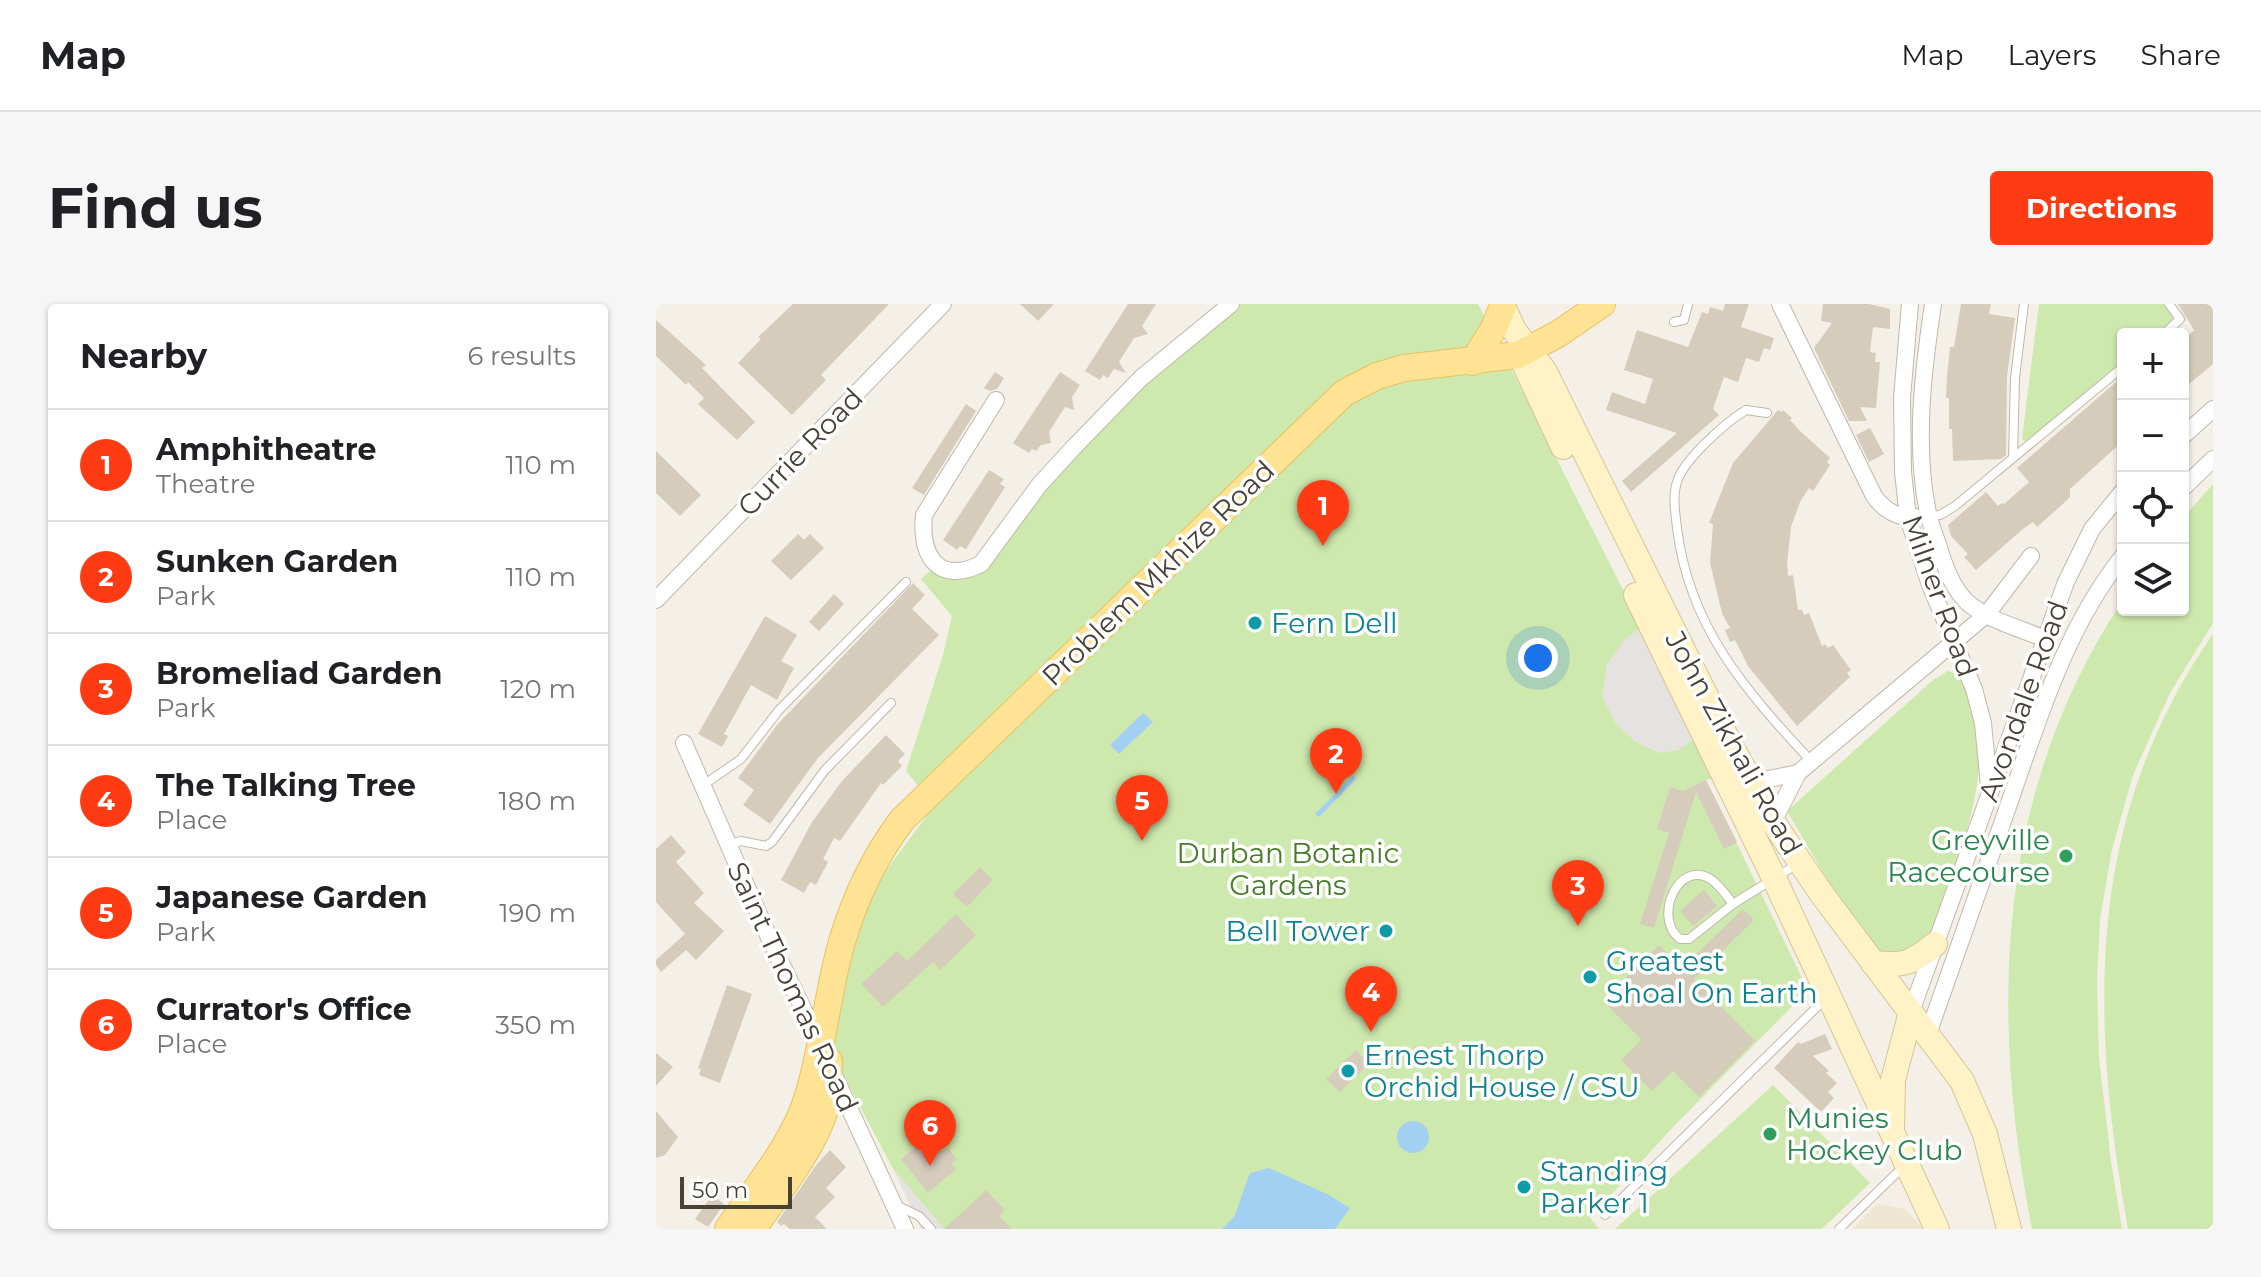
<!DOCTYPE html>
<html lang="en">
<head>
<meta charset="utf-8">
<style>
	body { margin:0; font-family:Montserrat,sans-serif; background:#f6f6f6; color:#202124 }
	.controls { position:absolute; right:24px; top:24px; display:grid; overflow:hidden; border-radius:8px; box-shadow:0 2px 6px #0004 }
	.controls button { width:72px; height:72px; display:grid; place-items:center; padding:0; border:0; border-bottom:2px solid #e0e0e0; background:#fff; color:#202124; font:40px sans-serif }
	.scale { position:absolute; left:24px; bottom:20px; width:112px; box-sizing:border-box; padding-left:8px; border:4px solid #474136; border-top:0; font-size:22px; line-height:28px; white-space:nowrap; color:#474136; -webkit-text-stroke:6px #fff; paint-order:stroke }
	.you { position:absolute; left:882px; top:354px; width:28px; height:28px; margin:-20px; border:6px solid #fff; border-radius:50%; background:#1a73e8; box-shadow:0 0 0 12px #1a73e833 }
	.badge { display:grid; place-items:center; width:52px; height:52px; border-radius:50%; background:#ff3b13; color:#fff; font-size:26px; font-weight:700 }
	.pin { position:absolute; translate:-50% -66px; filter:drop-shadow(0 2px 4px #0008) }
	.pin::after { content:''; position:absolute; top:42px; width:28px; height:24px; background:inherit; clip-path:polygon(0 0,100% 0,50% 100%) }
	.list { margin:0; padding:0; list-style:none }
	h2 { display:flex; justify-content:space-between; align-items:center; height:104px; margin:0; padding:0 32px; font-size:34px }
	h2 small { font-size:26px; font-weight:400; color:#757577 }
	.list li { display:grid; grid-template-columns:52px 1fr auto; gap:24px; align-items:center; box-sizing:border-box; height:112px; padding:0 32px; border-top:2px solid #e0e0e0 }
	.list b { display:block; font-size:30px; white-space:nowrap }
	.list p { margin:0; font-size:26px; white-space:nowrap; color:#757577 }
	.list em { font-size:26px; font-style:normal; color:#757577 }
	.icon { flex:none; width:44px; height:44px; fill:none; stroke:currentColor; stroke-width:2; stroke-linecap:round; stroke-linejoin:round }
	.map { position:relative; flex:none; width:1557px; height:925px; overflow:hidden; border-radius:8px }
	header { display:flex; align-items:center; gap:48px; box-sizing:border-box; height:112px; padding:0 40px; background:#fff; border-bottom:2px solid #e0e0e0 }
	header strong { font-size:38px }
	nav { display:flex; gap:44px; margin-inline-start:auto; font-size:28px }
	.intro { display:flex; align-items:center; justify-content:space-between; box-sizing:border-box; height:192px; padding:0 48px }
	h1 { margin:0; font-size:56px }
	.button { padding:20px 36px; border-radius:8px; background:#ff3b13; color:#fff; font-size:28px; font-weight:700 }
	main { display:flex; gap:48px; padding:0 48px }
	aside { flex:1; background:#fff; border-radius:8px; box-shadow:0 2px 6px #0004 }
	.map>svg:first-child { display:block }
</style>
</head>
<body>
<header>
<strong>Map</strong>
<nav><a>Map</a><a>Layers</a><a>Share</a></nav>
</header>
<div class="intro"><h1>Find us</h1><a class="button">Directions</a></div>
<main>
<aside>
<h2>Nearby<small>6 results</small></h2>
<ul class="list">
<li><span class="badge">1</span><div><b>Amphitheatre</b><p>Theatre</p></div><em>110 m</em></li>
<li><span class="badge">2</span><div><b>Sunken Garden</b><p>Park</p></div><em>110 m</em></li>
<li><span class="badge">3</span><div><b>Bromeliad Garden</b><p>Park</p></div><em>120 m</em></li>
<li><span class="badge">4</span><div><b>The Talking Tree</b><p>Place</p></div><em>180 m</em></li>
<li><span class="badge">5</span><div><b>Japanese Garden</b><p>Park</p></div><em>190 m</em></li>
<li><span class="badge">6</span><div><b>Currator's Office</b><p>Place</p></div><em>350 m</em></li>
</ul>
</aside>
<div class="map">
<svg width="1557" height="925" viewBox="0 0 1557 925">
	<rect width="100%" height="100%" fill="#f4f0e7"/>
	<polygon fill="#ede6d0" points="1221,900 1249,905 1267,925 1197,925"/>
	<g fill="#cee9ae">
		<polygon points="580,0 822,0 986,323 951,361 947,393 960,419 980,438 1043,432 1060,473 1050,476 1152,686 1019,821 934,914 943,925 288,925 237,865 171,740 203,603 278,502 250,467 287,351 296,312 265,275 279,262 300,271 357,221 454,108"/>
		<polygon points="1383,0 1510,0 1528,17 1511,30 1467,30 1467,66 1374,141 1366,135"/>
		<path d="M1557 180V319L1514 389 1477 471 1456 545 1444 615 1441 677 1443 754 1455 857 1466 925H1376C1333 707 1340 486 1467 296V306H1527V214Z"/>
		<path d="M1557 330V925H1472C1434 713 1428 515 1557 330Z"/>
		<path d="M1292 367 1307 372C1316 398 1324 429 1323 457 1322 512 1291 583 1274 636L1262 649 1220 648 1181 592 1131 507 1277 376Z"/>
		<polygon points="1117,781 1214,879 1166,925 959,925"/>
	</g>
	<g fill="#e5e2df">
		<polygon points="986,323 1043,432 1022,446 1004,449 980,438 960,419 946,393 951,361 968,336"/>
		<polygon points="237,865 288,925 265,925"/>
	</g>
	<g fill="#a1d0f2">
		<polygon points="487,409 497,418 463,450 454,441"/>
		<polygon points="697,472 700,475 663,513 659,510"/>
		<circle cx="757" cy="833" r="16"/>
		<polygon points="613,864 671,890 694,904 679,925 566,925 578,913 594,869"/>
	</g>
	<g fill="#d6ccbc">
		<polygon points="137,0 233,0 165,71 170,76 136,111 82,59 105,35 102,33"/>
		<polygon points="364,0 398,0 382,17"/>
		<polygon points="472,0 500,0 486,22 492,30 478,34 463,58 470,69 458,65 452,74 447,71 444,76 429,67"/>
		<polygon points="1069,0 1093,0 1085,23 1118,34 1114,46 1108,44 1103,58 1090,54 1082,78 1068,73 1057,105 1063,111 975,188 966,177 1021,129 950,106 956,88 989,100 997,75 968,66 981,26 1032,43 1046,8 1052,10 1054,3 1067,7"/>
		<polygon points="1167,0 1213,0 1234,5 1234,25 1217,23 1214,48 1220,49 1219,58 1224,58 1220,104 1204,103 1211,117 1193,117 1158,44 1176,19 1165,17"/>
		<polygon points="1305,0 1335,0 1333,10 1359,14 1351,72 1350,151 1345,155 1297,157 1296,125 1293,125 1293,94 1290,94 1291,73 1294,43 1298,43"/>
		<polygon points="1522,0 1557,0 1557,60 1527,85 1527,37 1538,26"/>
		<polygon points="0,16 50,61 46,64 99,118 81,136 42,100 48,94 32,78 30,81 0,52"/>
		<polygon points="339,68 348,74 341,85 334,87 328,84"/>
		<polygon points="404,68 424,81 416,93 418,106 409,103 393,128 395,139 385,141 380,147 376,145 373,149 357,139"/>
		<polygon points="1460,78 1467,85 1467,137 1414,185 1414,193 1408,199 1381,223 1377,218 1367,225 1320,266 1308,253 1312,250 1295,232 1292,221 1330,188 1342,202 1346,199 1348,200 1373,178 1361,164"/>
		<polygon points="310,100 320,107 268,191 256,184"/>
		<polygon points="1122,106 1125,108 1127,106 1136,114 1134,116 1144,127 1174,154 1171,158 1174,161 1157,187 1153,184 1144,198 1135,223 1131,259 1132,272 1137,271 1142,306 1146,306 1148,311 1153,309 1166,342 1169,340 1172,344 1177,341 1195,366 1191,369 1194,373 1141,422 1092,362 1079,336 1074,338 1069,326 1074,324 1066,309 1054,259 1057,220 1053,219 1077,159"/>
		<polygon points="1214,124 1228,150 1213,158 1200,131"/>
		<polygon points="0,147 45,191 24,212 0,189"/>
		<polygon points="333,166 348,175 344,180 349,183 310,245 304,242 301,246 287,236"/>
		<polygon points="142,230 148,236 154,230 168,244 135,276 115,257"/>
		<polygon points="257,279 269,291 256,305 283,331 162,454 114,520 87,501 98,486 82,474 121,421"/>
		<polygon points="178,290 188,300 163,327 153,318"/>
		<polygon points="109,312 141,331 125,357 138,364 121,396 95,381 68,430 72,432 66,443 42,430"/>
		<polygon points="230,431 249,450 242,457 246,462 227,481 225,479 184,537 178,534 167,555 172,558 160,581 154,578 148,589 125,576 156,518 186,477"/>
		<polygon points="1050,476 1081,538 1068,545 1040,488 998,624 984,620 1013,529 1001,525 1014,483 1027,487"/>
		<polygon points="15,531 30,548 20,558 48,589 38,599 68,627 40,656 30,646 5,668 0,661 0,656 29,630 0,598 0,545"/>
		<polygon points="324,563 337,576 311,603 297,590"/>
		<polygon points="1048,586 1061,602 1037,622 1024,607"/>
		<polygon points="1087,605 1098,616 1038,675 1099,737 1043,793 1017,767 996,787 965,756 986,736 953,703 963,692 957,686 1003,641 1026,664"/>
		<polygon points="300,610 320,631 284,666 277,658 227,703 205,680 241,647 251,657"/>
		<polygon points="71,681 96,690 64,779 43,771 45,765 42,764"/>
		<polygon points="1169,730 1176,745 1157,752 1173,767 1170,769 1181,779 1172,788 1178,794 1165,808 1118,764 1142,738 1145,740"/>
		<polygon points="700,746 713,759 684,788 670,775"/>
		<polygon points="0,749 17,763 0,782"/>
		<polygon points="0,807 22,833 9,851 0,854"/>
		<polygon points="281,840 287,847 292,844 301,855 295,859 300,865 272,889 245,855 261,842 268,850"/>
		<polygon points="174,846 190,863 170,884 179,893 159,913 171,925 134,925 128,920 125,922 121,918 161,860"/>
		<polygon points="330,886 349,906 343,912 356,925 288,925"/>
		<polygon points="56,891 68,900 52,923 39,915"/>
	</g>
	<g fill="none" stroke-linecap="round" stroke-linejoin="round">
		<defs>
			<g id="lane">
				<polyline points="1018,18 1028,16 1032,0"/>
				<polyline points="1508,30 1524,15 1513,0"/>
				<path d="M1111 109 1090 106C1070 118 1030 154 1022 175 1016 191 1019 207 1021 224 1033 323 1090 387 1155 457"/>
				<polyline points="1357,153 1359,74 1368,0"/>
				<polyline points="1273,212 1284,211 1299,202 1467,63"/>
				<polyline points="46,482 85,455 123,406 250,278"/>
				<polyline points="73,540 85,537 110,542 116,538 169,466 235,399"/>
				<path d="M1077 600C1071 592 1064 582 1056 576 1023 553 996 614 1024 635H1033L1077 600 1143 559"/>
				<polyline points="240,901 263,912 275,925"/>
				<polyline points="949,911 1169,695"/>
				<polyline points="1183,925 1248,862"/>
			</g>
			<g id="street">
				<path d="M1124 0 1218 192C1227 205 1242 215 1259 213"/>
				<polyline points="1254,0 1246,94 1247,168 1252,214 1274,281 1318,385 1327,419 1333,482"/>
				<path d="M1277 0C1267 67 1258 141 1272 209 1275 223 1281 236 1285 250 1291 268 1297 284 1311 298 1331 316 1364 324 1389 335"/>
				<path d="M340 96 268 211C264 252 282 281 325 260L384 180 418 143 485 74 575 0"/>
				<polyline points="1527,132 1557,105"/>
				<polyline points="1527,184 1557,155"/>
				<polyline points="0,296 287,0"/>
				<polyline points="28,439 115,638 164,740"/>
				<polyline points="1094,479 1142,469"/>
				<polyline points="1117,518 1142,469 1331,310 1375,252"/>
				<polyline points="1255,708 1410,278 1436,225 1467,187"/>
				<path d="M1272 730C1300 651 1327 572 1355 494 1384 410 1411 322 1467 252"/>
				<polyline points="177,769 249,925"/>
			</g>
			<g id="secondary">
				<polyline points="846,0 858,26 889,68 1073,438 1117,518 1165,589 1306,777 1329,830 1353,925"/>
				<polyline points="862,47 907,143"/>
				<polyline points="980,291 1118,574 1281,925"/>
				<path d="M1217 659C1248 662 1255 660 1279 640"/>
				<polyline points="1236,825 1237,776 1255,708"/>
			</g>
			<g id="primary">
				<polyline points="817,58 838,24 847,2"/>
				<path d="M72 925C98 886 137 840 151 795 167 745 171 691 185 641 198 596 218 553 246 516L688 89 721 72 748 64 862 51 902 30 946 0"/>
				<path d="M97 925C119 893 162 838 170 801 173 786 172 771 173 757"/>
			</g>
		</defs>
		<use href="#lane" stroke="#c0b8a9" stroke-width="10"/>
		<use href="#street" stroke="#c0b8a9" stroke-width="18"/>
		<use href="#secondary" stroke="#d5c595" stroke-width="26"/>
		<use href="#primary" stroke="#e7c261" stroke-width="28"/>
		<use href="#lane" stroke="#fff" stroke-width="8"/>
		<use href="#street" stroke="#fff" stroke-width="16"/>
		<use href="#secondary" stroke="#fff2c6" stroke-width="24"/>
		<use href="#primary" stroke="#ffe395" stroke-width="26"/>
	</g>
	<g fill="#0f9aa8" stroke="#fff" stroke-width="3">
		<circle cx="599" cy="319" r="8"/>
		<circle cx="730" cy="627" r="8"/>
		<circle cx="934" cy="673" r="8"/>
		<circle cx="692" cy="767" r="8"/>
		<circle cx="868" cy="883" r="8"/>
	</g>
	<g fill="#2e9e5b" stroke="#fff" stroke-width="3">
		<circle cx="1410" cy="552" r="8"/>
		<circle cx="1114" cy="830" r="8"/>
	</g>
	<g text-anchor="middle" stroke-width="7" stroke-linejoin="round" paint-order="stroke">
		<g font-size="28" fill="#474136" stroke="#fff">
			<text transform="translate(144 148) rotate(-46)" y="10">Currie Road</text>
			<text transform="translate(502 269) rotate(-44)" y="10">Problem Mkhize Road</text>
			<text transform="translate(1284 292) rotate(70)" y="10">Milner Road</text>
			<text transform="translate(1367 397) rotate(-70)" y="10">Avondale Road</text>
			<text transform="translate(1078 439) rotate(61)" y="10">John Zikhali Road</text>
			<text transform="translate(137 683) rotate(65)" y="10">Saint Thomas Road</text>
		</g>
		<g font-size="28" fill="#0d838f" stroke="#fff" text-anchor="start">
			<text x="615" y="329">Fern Dell</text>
			<text x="714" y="637" text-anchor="end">Bell Tower</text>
			<text x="950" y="667">Greatest<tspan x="950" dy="32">Shoal On Earth</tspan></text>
			<text x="708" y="761">Ernest Thorp<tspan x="708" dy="32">Orchid House / CSU</tspan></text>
			<text x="884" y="877">Standing<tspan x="884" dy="32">Parker 1</tspan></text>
		</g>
		<g font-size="28" fill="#27864d" stroke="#fff" text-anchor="end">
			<text x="1394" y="546">Greyville<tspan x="1394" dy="32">Racecourse</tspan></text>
			<text x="1130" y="824" text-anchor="start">Munies<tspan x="1130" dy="32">Hockey Club</tspan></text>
		</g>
		<g font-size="28" fill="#457b27" stroke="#fff">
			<text x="632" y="559">Durban Botanic<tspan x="632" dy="32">Gardens</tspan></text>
		</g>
	</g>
</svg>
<div class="controls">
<button>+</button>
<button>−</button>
<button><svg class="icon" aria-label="locate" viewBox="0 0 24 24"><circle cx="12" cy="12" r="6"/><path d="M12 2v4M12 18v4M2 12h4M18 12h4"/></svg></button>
<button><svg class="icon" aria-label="layers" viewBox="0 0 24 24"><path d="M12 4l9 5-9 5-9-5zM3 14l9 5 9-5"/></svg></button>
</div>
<div class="scale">50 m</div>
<div class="you"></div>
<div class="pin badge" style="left:667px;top:242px">1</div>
<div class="pin badge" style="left:680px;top:490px">2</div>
<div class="pin badge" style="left:922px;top:622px">3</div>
<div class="pin badge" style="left:715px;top:728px">4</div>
<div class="pin badge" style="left:486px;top:537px">5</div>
<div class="pin badge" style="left:274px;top:862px">6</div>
</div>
</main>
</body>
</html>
